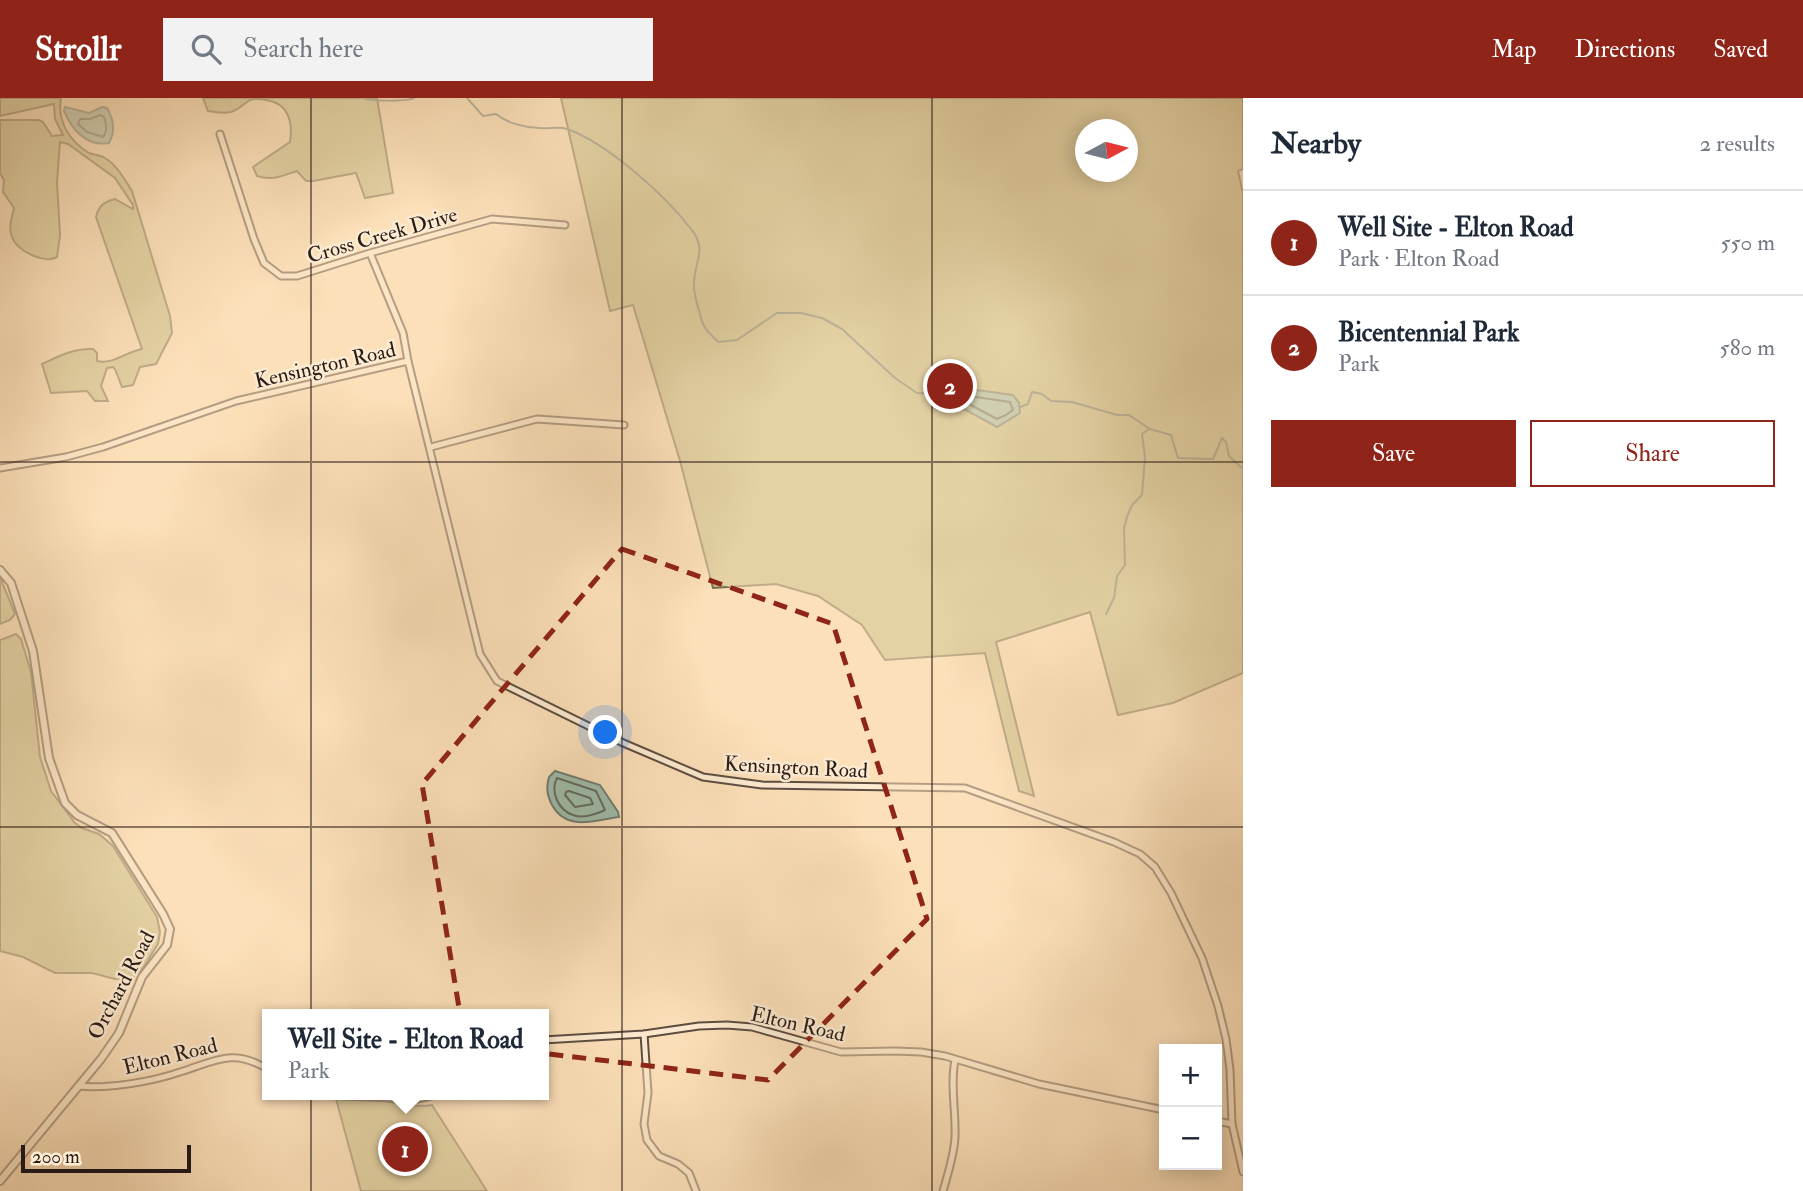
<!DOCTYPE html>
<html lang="en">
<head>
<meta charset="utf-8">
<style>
	body { margin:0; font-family:"IM FELL Double Pica",serif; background:#f2f2f3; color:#1f2937 }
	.controls { position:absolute; right:21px; bottom:21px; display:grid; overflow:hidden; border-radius:0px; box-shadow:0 4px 18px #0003 }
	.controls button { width:63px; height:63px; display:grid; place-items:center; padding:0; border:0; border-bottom:2px solid #e0e1e3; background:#fff; color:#1f2937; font:35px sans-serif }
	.compass { position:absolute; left:1075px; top:21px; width:63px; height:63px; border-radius:50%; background:#fff; box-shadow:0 4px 18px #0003; rotate:83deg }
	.scale { position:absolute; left:21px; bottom:18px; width:170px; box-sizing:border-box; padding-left:7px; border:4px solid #291c17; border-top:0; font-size:19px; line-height:24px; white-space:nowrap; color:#291c17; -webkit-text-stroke:5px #fdebd2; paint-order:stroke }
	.you { position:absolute; left:606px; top:635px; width:24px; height:24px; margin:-18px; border:5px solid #fff; border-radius:50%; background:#1a73e8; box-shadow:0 0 0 10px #1a73e833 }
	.badge { display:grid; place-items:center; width:46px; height:46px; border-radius:50%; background:#8f2418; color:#fff; font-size:23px; font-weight:700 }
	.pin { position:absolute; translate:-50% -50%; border:4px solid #fff; box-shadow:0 2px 7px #0006 }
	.popup { position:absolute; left:262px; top:911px; width:287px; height:91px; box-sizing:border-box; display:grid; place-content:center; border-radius:0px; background:#fff; filter:drop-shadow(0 2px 5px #0005); font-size:23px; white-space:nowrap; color:#747a83 }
	.popup b { font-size:26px; color:#1f2937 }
	.popup::after { content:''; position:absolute; left:50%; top:100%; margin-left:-14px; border:14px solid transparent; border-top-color:#fff }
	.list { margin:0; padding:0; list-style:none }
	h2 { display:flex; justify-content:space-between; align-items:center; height:91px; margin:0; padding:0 28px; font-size:30px }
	h2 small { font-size:23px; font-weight:400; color:#747a83 }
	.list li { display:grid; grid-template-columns:46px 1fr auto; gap:21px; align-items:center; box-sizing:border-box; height:105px; padding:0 28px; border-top:2px solid #e0e1e3 }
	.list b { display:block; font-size:26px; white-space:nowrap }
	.list p { margin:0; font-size:23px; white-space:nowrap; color:#747a83 }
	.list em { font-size:23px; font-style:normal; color:#747a83 }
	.actions { display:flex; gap:14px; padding:21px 28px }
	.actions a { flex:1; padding:16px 0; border:2px solid #8f2418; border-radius:0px; text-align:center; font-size:24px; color:#8f2418 }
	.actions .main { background:#8f2418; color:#fff }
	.icon { flex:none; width:38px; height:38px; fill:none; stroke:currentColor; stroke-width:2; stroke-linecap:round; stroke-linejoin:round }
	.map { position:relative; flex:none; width:1243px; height:1093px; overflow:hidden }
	header { display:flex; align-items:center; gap:42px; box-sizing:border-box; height:98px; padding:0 35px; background:#8f2418; color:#fff }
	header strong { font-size:33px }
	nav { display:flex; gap:38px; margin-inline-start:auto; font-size:24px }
	.search { width:490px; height:63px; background:#f2f2f3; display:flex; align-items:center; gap:18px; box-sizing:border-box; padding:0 24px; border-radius:0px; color:#747a83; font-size:26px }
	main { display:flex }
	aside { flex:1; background:#fff }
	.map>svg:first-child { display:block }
</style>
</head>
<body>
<header>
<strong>Strollr</strong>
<div class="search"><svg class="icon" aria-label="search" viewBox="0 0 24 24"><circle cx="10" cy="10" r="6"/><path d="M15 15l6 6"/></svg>Search here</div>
<nav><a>Map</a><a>Directions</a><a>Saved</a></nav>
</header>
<main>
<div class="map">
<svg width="1243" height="1093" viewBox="0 0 1243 1093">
	<rect width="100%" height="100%" fill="#fce0b9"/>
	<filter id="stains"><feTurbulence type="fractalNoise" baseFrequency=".00286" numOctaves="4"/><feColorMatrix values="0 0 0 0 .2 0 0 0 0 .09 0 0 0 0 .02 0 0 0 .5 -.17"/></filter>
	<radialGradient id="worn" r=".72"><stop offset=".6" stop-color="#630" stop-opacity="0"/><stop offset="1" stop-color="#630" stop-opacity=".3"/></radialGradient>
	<g fill="#c7c08a" stroke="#786e50" stroke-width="2" fill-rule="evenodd">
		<path d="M0 0H61C57 23 69 43 89 55 94 57 100 57 105 60 117 67 125 82 132 93L170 218 172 235 156 266 140 269 133 287 122 289 115 271 113 269 107 270 101 288 108 303H95L87 293 51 295 42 266C59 258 74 250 93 251L97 255V263C112 267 126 254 142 251L96 119C99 107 104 104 115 101L133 111V107L115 80 68 46 60 44 57 84 60 137 57 159C44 166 17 153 12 139 8 130 12 119 14 110L3 94 4 82 0 75V22H39L43 24 52 38 63 37 55 21 54 6 0 18Z"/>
		<path d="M203 0H377L393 95 365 100 356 75 313 83H306L297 73C282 78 272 83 257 78L253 69 290 44C293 25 289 5 266 2 261 1 255 0 250 2 243 6 239 12 231 14 224 16 215 14 208 13Z"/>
		<path d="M561 0H1243V71L1238 73 1243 95V575L1173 605 1118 617 1090 514 996 544 1034 698 1019 693 985 555 885 562 862 527 818 498 776 486 713 490 680 363 633 207 610 213ZM1086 32H1128V74H1086Z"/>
		<polygon points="0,479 15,516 10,522 0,526"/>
		<polygon points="16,536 21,541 31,574 40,659 51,693 75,725 82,730 99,736 113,748 157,819 160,834 158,846 143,870 131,880 115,881 92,875 55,875 23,859 0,853 0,542"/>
		<path d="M357 999C381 1000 408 1011 432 1007L487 1093H361L336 1001Z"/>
	</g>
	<g fill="#9fbdac" stroke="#707d70" stroke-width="2">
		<path d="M65 9 89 15 102 9 107 10C114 22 116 33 109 45 87 49 72 32 64 13Z"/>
		<polygon points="955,286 969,291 1013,297 1019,305 1020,315 997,329 953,305 939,293"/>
		<path d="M555 673 600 687 618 714 619 719C595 722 567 734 552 707 547 697 546 690 549 679Z"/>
	</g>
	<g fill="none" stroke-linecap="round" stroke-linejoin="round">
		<g stroke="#646c62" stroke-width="2">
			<path d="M100 17 104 19C106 25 108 34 103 39L87 34 78 26 80 21H90Z"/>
			<polygon points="969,298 1010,304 1013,312 1006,317 997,321 967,305 966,301"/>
			<path d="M557 680 596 693 605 712C597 716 582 721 573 717 558 712 550 693 557 680Z"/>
			<polygon points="569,693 590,700 593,706 575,709 565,697 566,694"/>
		</g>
		<g stroke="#707d70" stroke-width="2">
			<path d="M363 0C370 3 407 4 414 0"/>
			<path d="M467 0 483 18 496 16C507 25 525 30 540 30 549 31 559 28 567 31 607 45 665 97 691 131 708 152 694 164 694 186 693 194 701 221 704 228 707 234 714 239 718 244L737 242 777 215H801L822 220 842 231 895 280 917 295 942 296"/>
			<polyline points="1020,309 1028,306 1032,294 1042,296 1051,303 1072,304 1117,317 1129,317 1150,331 1171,337 1178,360 1213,361 1222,340 1226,344 1229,358 1243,371"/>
			<polyline points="1106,516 1114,500 1117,478 1125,467 1124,430 1127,419 1132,407 1142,397 1145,359 1142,336 1148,332"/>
		</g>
		<defs>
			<g id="minor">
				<polyline points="220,36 254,141 264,165 281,178 297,178 370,155 492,121 565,127"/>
				<polyline points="370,155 403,235 408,263"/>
				<polyline points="431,349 537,321 624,327"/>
				<polyline points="0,370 66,359 103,349 236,303 408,263 480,556 497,583 621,644 703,679 762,687 965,690 1114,744 1140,756 1155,769 1171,795 1202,860 1218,908 1226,941 1230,972 1232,1026 1243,1074"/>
				<polyline points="644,936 648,995 644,1026 647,1042 659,1058 678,1066 689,1075 696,1093"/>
				<polyline points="543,942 644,936 699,928 727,927 752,929 841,954 895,953 921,954 945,958 1039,986 1164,1012"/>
				<path d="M78 988C108 991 151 984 180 974 213 964 233 949 267 971"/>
				<polyline points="317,997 418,1001 435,997"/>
				<polyline points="1217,1023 1232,1026"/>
				<path d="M943 1093C948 1075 954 1058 955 1039 956 1013 950 987 955 962"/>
			</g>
			<polyline id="tertiary" points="0,472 11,485 33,553 49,660 65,705 77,717 112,735 163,816 170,831 167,847 142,879 119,935 101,961 0,1083"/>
		</defs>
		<use href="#minor" stroke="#5e4d40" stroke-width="9"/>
		<use href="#tertiary" stroke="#5e4d40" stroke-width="10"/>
		<use href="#minor" stroke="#fdebd2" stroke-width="5"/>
		<use href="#tertiary" stroke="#fdebd2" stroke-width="6"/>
	</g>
	<path d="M0 0H1243V1093H0ZM622 451 833 526 927 821 768 982 465 946 422 686Z" fill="#fce0b9" fill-opacity=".55" fill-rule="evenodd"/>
	<path fill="none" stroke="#8f2418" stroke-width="5" stroke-dasharray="14 9" stroke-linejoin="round" d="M622 451 833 526 927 821 768 982 465 946 422 686Z"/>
	<path fill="none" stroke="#291c17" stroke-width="2" stroke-opacity="0.55" d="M311 0V1093M622 0V1093M932 0V1093M0 364H1243M0 729H1243"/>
	<g text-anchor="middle" stroke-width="5" stroke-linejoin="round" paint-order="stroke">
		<g font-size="21" fill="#291c17" stroke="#fdebd2">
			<text transform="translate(382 137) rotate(-16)" y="7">Cross Creek Drive</text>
			<text transform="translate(325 267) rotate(-13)" y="7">Kensington Road</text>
			<text transform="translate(796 669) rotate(3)" y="7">Kensington Road</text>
			<text transform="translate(121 887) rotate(-62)" y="7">Orchard Road</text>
			<text transform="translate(798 926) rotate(13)" y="7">Elton Road</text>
			<text transform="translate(170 958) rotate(-14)" y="7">Elton Road</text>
		</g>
	</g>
	<rect width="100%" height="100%" filter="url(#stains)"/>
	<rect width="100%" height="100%" fill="url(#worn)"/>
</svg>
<div class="controls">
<button>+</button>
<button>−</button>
</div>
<svg class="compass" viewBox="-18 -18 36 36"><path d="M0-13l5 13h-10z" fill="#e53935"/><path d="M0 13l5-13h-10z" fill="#747a83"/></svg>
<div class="scale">200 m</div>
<div class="you"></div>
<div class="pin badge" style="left:405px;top:1051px">1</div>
<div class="popup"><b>Well Site - Elton Road</b>Park</div>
<div class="pin badge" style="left:950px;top:288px">2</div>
</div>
<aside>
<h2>Nearby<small>2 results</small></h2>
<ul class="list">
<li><span class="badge">1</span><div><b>Well Site - Elton Road</b><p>Park · Elton Road</p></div><em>550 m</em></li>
<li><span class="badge">2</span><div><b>Bicentennial Park</b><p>Park</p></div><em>580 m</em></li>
</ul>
<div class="actions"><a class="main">Save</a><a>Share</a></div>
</aside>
</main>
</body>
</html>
